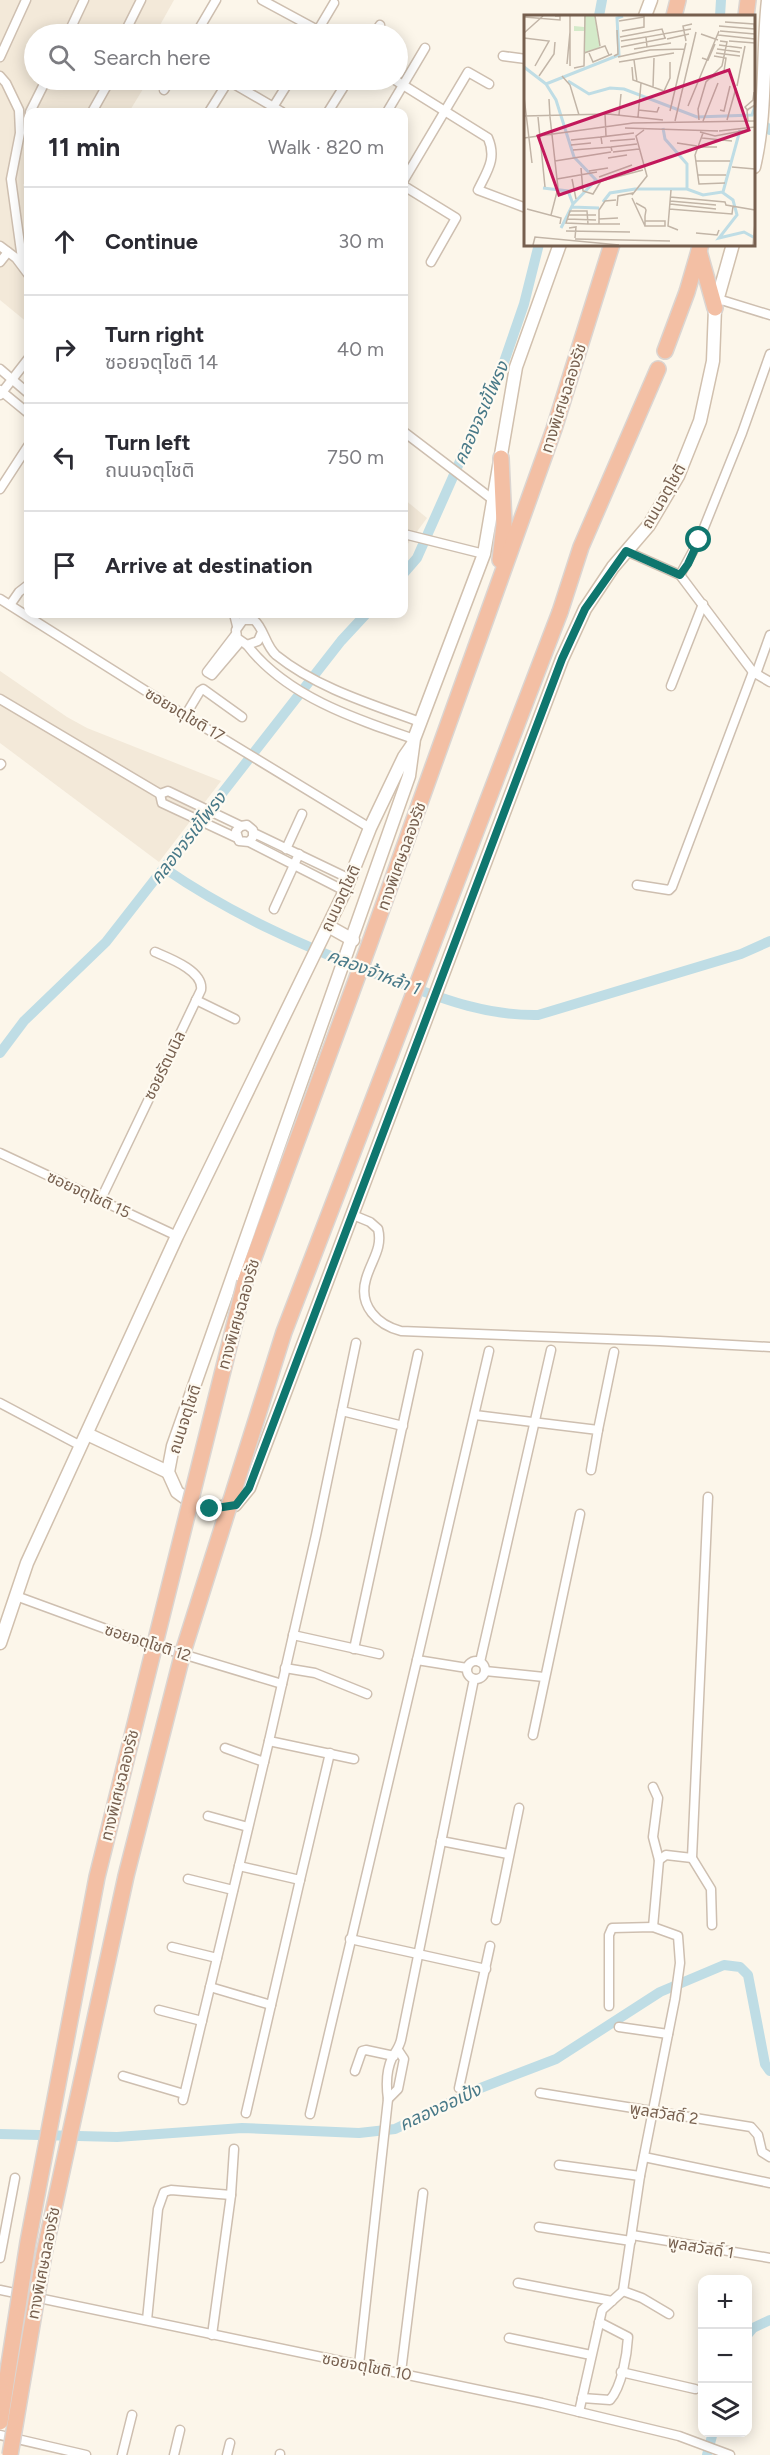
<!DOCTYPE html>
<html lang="en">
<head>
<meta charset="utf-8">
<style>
	body { margin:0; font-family:Figtree,"Noto Sans Thai",sans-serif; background:#f2f2f3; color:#2b2b33 }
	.controls { position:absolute; right:18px; bottom:18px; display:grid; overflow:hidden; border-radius:12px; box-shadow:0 3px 15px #0003 }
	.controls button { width:54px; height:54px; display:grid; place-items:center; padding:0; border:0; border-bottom:2px solid #e1e1e2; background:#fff; color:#2b2b33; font:30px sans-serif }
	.stop { position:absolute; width:18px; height:18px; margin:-14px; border:4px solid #0f766e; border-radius:50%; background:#fff }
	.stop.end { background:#0f766e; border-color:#fff; box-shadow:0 2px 6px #0008 }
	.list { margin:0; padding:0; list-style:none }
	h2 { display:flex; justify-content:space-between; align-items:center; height:78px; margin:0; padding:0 24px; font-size:26px }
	h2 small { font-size:20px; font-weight:400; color:#7c7c81 }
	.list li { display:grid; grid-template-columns:39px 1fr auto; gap:18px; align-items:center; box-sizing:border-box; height:108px; padding:0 24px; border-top:2px solid #e1e1e2 }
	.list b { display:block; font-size:22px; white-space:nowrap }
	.list p { margin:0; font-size:20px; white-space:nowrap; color:#7c7c81 }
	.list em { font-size:20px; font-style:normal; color:#7c7c81 }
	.icon { flex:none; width:33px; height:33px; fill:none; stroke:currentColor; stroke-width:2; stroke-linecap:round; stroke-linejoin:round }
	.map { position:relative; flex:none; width:770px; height:2455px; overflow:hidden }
	.search { position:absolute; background:#fff; box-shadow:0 3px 15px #0003; left:24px; top:24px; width:384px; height:66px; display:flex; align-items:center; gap:15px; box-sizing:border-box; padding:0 21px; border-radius:33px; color:#7c7c81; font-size:22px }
	.panel { position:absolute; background:#fff; box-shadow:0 3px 15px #0003; left:24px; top:108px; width:384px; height:510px; border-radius:12px }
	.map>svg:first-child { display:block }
</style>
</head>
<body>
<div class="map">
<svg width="770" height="2455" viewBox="0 0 770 2455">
	<rect width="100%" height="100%" fill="#fcf6ea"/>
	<g fill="#f3e9d9">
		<polygon points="0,0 174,0 155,34 34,34 34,80 139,80 146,84 129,112 28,112 28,179 23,185 28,191 28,323 0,300"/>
		<polygon points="404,499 427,518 404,549"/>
		<polygon points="0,671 67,717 87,728 221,781 159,862 0,743"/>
	</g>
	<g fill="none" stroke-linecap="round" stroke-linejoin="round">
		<g stroke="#bfdde5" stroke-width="10">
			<polyline points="599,16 602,0"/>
			<polyline points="720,16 721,0"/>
			<polyline points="754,118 770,130"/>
			<polyline points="404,573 417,558 504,362 524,304 539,244"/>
			<path d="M164 868C232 915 307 948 384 977 436 996 482 1016 538 1015L741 954 770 941"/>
			<polyline points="0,1053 24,1021 106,942 341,641 366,614"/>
			<polyline points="0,2134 117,2137 242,2128 359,2133 395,2129 478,2089 556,2059 660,1992 724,1965 740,1967 748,1975 765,2064 770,2071"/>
			<polyline points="748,2334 753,2328 770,2320"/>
			<polyline points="707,2455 713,2432"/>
		</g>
		<defs>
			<g id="street">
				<polyline points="262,0 325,34"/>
				<polyline points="318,30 334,3"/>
				<polyline points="68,34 84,0"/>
				<polyline points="124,34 141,0"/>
				<polyline points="196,34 216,0"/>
				<polyline points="374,34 380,25"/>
				<polyline points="503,56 526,59"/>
				<polyline points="0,57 26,0"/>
				<polyline points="0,76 6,83 19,110 20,133 11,179 23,266"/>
				<polyline points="227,80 282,112"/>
				<path d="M395 80 488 138C497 159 487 171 478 190L526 208"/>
				<polyline points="164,90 170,80"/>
				<polyline points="30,112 46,80"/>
				<polyline points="92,112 110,80"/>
				<polyline points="209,112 229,80"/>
				<polyline points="270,112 290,80"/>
				<polyline points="328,112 348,80"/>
				<polyline points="387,112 425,48"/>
				<polyline points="404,180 468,72 489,84"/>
				<polyline points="404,186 456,218 431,262"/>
				<polyline points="0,246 16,258 28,274"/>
				<polyline points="0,262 8,252"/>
				<polyline points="718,299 770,315"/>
				<polyline points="0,369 28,393"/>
				<polyline points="0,390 28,413"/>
				<polyline points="0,395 28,359"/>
				<polyline points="404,432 492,499"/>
				<polyline points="0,489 28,446"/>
				<polyline points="404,534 484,554"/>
				<polyline points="626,551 680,575 753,672 770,682"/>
				<polyline points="680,575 699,540 742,433 770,354"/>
				<polyline points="0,599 176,710 370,828"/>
				<polyline points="10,605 19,592 28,585"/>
				<polyline points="234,614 237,626"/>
				<polyline points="236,634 207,672 212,675 240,642"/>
				<path d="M261 634 258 641 247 645 237 638 236 630 243 620H254C264 628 265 645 276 655 317 688 371 704 420 722"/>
				<path d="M247 645C286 696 355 719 414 739"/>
				<polyline points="756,674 770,635"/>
				<polyline points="671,686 703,604"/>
				<polyline points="0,699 160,794 168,791 241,826"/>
				<polyline points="185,716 200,691 203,689 242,717"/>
				<polyline points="0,765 1,764"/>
				<polyline points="160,794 162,803 237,838"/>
				<polyline points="254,833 350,879"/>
				<polyline points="249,842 253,837 253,830 247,825 241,826 236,831 239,841 249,842 345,891"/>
				<polyline points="286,849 302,814"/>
				<polyline points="637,885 669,890 672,887 753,672"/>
				<polyline points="274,909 299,854"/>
				<polyline points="196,1000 235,1019"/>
				<polyline points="0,1153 177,1236"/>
				<path d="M101 1199 201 990C204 971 169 958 155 952"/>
				<path d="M353 1215 370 1222 378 1229C383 1248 371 1261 366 1279 358 1306 378 1325 401 1331L660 1341 770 1347"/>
				<polyline points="0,1403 81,1446"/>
				<polyline points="342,1411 403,1426"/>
				<polyline points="475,1415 598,1430 591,1470"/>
				<polyline points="598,1430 614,1352"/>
				<polyline points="708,1497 692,1858 711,1889 712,1925"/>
				<polyline points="16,1596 136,1640 282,1684"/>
				<polyline points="293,1635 379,1654"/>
				<polyline points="354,1649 418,1354"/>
				<polyline points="417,1660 489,1351"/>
				<circle cx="476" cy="1670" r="9"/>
				<polyline points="480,1662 551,1350"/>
				<polyline points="285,1668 315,1673 367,1694"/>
				<polyline points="485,1671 544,1677"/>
				<polyline points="533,1735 580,1514"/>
				<polyline points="225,1748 264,1762"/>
				<polyline points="354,1759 269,1741 316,1535 356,1343"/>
				<polyline points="208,1816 248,1827"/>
				<polyline points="441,1841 508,1854"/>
				<polyline points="659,1860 666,1855 692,1858"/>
				<polyline points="239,1866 300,1880 330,1753"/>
				<polyline points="188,1879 233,1890"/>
				<polyline points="496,1920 519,1808"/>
				<polyline points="653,1927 659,1860 653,1837 658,1798 653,1787"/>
				<polyline points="350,1939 486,1969"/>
				<polyline points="172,1947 217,1958"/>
				<polyline points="210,1987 271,2005"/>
				<polyline points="159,2010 202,2021"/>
				<polyline points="619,2027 668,2034"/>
				<polyline points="355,2071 362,2051 366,2050 394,2056"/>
				<polyline points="123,2076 184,2094"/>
				<polyline points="459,2088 490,1946"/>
				<polyline points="540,2093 751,2127 758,2135 762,2152 770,2157"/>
				<polyline points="388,2099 398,2089 404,2059 398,2050"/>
				<polyline points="183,2100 269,1741"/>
				<polyline points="246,2113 300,1880"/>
				<polyline points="310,2114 417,1660 467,1668"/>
				<polyline points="644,2157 770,2183"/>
				<polyline points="559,2165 640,2176"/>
				<polyline points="539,2227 631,2241"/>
				<polyline points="632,2235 770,2258"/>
				<polyline points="0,2258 15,2178"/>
				<polyline points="518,2283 612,2301"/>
				<polyline points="0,2290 542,2403 679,2436 730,2455"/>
				<polyline points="623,2291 642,2298 669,2314"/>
				<polyline points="147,2320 158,2209 164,2192 171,2190 231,2195"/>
				<polyline points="212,2335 231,2195 234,2149"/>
				<polyline points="509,2338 591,2355"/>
				<path d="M359 2365 388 2099C386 2085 386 2071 392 2058 395 2052 399 2048 401 2040L474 1679"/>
				<polyline points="401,2372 423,2193"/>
				<polyline points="621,2372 695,2389"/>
				<path d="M582 2398 610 2400C622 2386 627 2355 628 2337L599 2322"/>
				<polyline points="579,2412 602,2310 623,2291 640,2176 675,1999 680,1963 678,1936 653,1927 612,1928 609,1935 609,2006"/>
				<polyline points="0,2435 86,2455"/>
				<polyline points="122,2455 132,2415"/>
				<polyline points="174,2455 180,2430"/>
				<polyline points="227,2455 230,2443"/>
				<polyline points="280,2455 280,2454"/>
			</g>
			<g id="secondary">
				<polyline points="645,16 651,0"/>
				<path d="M754 167C767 112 762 55 768 0"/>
				<polyline points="560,244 516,367 484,554 414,739 409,776 173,1446 168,1472 177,1492 195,1505 210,1509 235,1505 249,1488 562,659 585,609 613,567 649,525 678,476 700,421 713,361 715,308 733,244"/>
				<polyline points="328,926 353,940"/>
				<polyline points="87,1434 168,1472"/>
				<polyline points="0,1643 27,1563 177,1236 345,891 370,828 404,757 413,744"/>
			</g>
			<g id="highway">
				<polyline points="674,16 678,0"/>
				<polyline points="746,16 748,0"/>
				<polyline points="699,251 715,308"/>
				<polyline points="665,351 687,292 701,244"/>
				<polyline points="500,560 504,524 501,458"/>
				<polyline points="560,612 581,547 658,369"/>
				<polyline points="245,1282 369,945 554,429 612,244"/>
			</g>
		</defs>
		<use href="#street" stroke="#cebfb0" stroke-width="11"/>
		<use href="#secondary" stroke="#d1c0ae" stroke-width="15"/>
		<use href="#highway" stroke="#dbd5d1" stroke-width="18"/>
		<use href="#street" stroke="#fff" stroke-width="8"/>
		<use href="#secondary" stroke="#fff" stroke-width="12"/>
		<use href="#highway" stroke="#f3bfa4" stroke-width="15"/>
		<defs>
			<g id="highway-bridge">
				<polyline points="0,2422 28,2242 97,1877 245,1282"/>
				<polyline points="10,2455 44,2254 126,1876 183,1652 284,1332 560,612"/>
			</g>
		</defs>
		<use href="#highway-bridge" stroke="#dbd5d1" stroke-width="18" stroke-linecap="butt"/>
		<use href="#highway-bridge" stroke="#f3bfa4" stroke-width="15"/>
	</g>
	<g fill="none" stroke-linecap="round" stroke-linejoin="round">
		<polyline stroke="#0f766e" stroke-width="8" points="210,1509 236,1505 249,1488 562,659 585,609 626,551 680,575 688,564 699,540"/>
	</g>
	<g text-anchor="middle" stroke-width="4.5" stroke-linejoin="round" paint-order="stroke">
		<g font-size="16" fill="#765f4e" stroke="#fefaf1">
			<text transform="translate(563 398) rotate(-72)" y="6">ทางพิเศษฉลองรัช</text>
			<text transform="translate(663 496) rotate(-60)" y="6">ถนนจตุโชติ</text>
			<text transform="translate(185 714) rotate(31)" y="6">ซอยจตุโชติ 17</text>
			<text transform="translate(401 856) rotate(-70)" y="6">ทางพิเศษฉลองรัช</text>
			<text transform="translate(340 898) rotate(-65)" y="6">ถนนจตุโชติ</text>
			<text transform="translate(164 1065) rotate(-64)" y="6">ซอยรัตนนิล</text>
			<text transform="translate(89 1194) rotate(25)" y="6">ซอยจตุโชติ 15</text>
			<text transform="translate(238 1314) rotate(-74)" y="6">ทางพิเศษฉลองรัช</text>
			<text transform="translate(184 1419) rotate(-72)" y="6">ถนนจตุโชติ</text>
			<text transform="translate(148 1642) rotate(18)" y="6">ซอยจตุโชติ 12</text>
			<text transform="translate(119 1785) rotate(-76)" y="6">ทางพิเศษฉลองรัช</text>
			<text transform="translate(664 2113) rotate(9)" y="6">พูลสวัสดิ์ 2</text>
			<text transform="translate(701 2247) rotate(10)" y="6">พูลสวัสดิ์ 1</text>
			<text transform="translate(43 2263) rotate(-79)" y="6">ทางพิเศษฉลองรัช</text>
			<text transform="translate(367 2366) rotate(11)" y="6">ซอยจตุโชติ 10</text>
		</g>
		<g font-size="18" font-style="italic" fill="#487988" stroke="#fefaf1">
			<text transform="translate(481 413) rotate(-66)" y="6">คลองจรเข้โพรง</text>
			<text transform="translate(188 838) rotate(-52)" y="6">คลองจรเข้โพรง</text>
			<text transform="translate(374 972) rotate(21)" y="6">คลองจ้าหล้า 1</text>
			<text transform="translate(440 2107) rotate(-25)" y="6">คลองออเป้ง</text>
		</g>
	</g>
	<g transform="translate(524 15)">
		<rect width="231" height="231" fill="#fcf6ea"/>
		<path d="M60 1H71L76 32 60 39V16H50V11L60 12Z" fill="#d4eac9"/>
		<path fill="none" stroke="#bfdde5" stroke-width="3" d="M0 52 22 69 95 40 93 3 99 1M44 66 65 79 86 73 100 74 173 102 228 100 231 91M22 69 32 85 50 142 72 165 49 189 37 213M139 113 141 124 163 149V174M19 173 44 176 49 189M199 177 216 115M79 187 86 178 111 174H163L179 180 198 177 209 185 213 200 195 223 220 217 231 223M47 192 75 193"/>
		<path fill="none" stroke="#c2b5a7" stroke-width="1.5" d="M71 1 76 31M0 2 36 5V1H31M95 6 120 2M201 7 230 9 231 17M195 11 231 14M98 16 120 12V1M196 16 231 19M0 18 19 1M177 19 194 25M194 20 231 24M96 22 138 14 141 23M0 23 25 26 11 51M143 24 165 19M97 26 122 22M162 26 159 11 168 9M205 26 231 28M195 30 218 33M97 32 142 23M123 32 122 22 167 14M110 34 147 28M193 34 216 37M60 38 81 31 85 40M65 38 69 47 88 39M192 38 216 41M90 41 94 39 93 15M94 42 126 35 160 34M178 43 184 45 191 29M110 45 113 67M95 47 150 38M43 49 46 17M46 51V1M108 52 109 65 140 76 146 63V47M50 53 60 51 61 1M15 61 30 39 31 27M38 61 46 70 55 100M185 64 200 56 202 43 190 41M213 71 221 31M129 72 130 43M0 82 8 148M25 84 26 102M164 91 195 16M114 95 133 97 135 92M196 95 200 96 206 71M146 96 162 28M224 96 221 92 229 85 230 77M81 99 82 121M95 100 97 79M0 101 84 99 139 105M14 102 21 172M26 102 34 173 27 200M114 102 117 68M175 105 174 94 182 67 198 51 203 27 196 26M203 105 212 73M151 106 172 17M179 106 194 68M224 106 223 95 231 90M101 113 194 116M195 116 231 112M176 117 191 121 223 115M179 118 171 140 175 169 201 168M0 123 109 108 231 106M178 123 208 126M47 125 77 122M86 126 111 124M153 128 173 131M78 129 77 122 110 118M47 130 67 128M87 132 113 129M173 132H193M49 135 87 132 88 136M89 137 115 134M84 143 103 140M31 146 87 137M172 146H206M208 152 231 154M57 153 59 176 69 179 77 166 119 155M65 156 84 153M174 160H202M75 162 108 150M33 164 73 157M48 164 52 184M147 175 144 211 154 215M108 180 123 161 112 121 120 115M146 182 201 187 202 190 231 195M108 183 121 211M146 186 192 190M112 188 121 193 122 195 121 201V211H141V206H121M146 189 192 194M93 191 94 181 109 178M3 194 37 203 36 209M145 194 208 199 209 191M44 200H72M43 204 72 205M75 204 94 203M64 209 63 196H46L42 208 64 209H96M75 209V195L81 186 92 185M45 213 52 212 51 223M42 216 106 217M172 218 193 220 195 215M51 224 146 226M9 230 11 222 95 230M229 230 231 208"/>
		<path fill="#c2185b" fill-opacity="0.15" stroke="#c2185b" stroke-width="3" d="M205 55 225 115 35 180 14 121Z"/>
		<rect width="231" height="231" fill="none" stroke="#765f4e" stroke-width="3"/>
	</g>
</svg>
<div class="controls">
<button>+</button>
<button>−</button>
<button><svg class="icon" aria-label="layers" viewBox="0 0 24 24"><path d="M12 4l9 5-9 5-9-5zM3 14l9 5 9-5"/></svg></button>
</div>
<div class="stop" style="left:699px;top:540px"></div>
<div class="stop end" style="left:210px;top:1509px"></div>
<div class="search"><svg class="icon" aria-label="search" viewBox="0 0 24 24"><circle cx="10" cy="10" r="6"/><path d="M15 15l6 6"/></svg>Search here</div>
<section class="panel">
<h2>11 min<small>Walk · 820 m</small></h2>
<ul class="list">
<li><svg class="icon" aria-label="ahead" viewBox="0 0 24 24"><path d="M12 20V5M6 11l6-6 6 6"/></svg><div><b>Continue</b></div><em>30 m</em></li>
<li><svg class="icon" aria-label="right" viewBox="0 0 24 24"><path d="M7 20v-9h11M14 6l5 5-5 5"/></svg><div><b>Turn right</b><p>ซอยจตุโชติ 14</p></div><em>40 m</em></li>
<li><svg class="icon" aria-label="left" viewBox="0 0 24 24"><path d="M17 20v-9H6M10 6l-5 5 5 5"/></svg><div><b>Turn left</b><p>ถนนจตุโชติ</p></div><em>750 m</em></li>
<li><svg class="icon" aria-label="arrive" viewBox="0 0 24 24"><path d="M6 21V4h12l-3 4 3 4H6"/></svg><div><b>Arrive at destination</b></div></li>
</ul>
</section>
</div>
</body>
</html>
